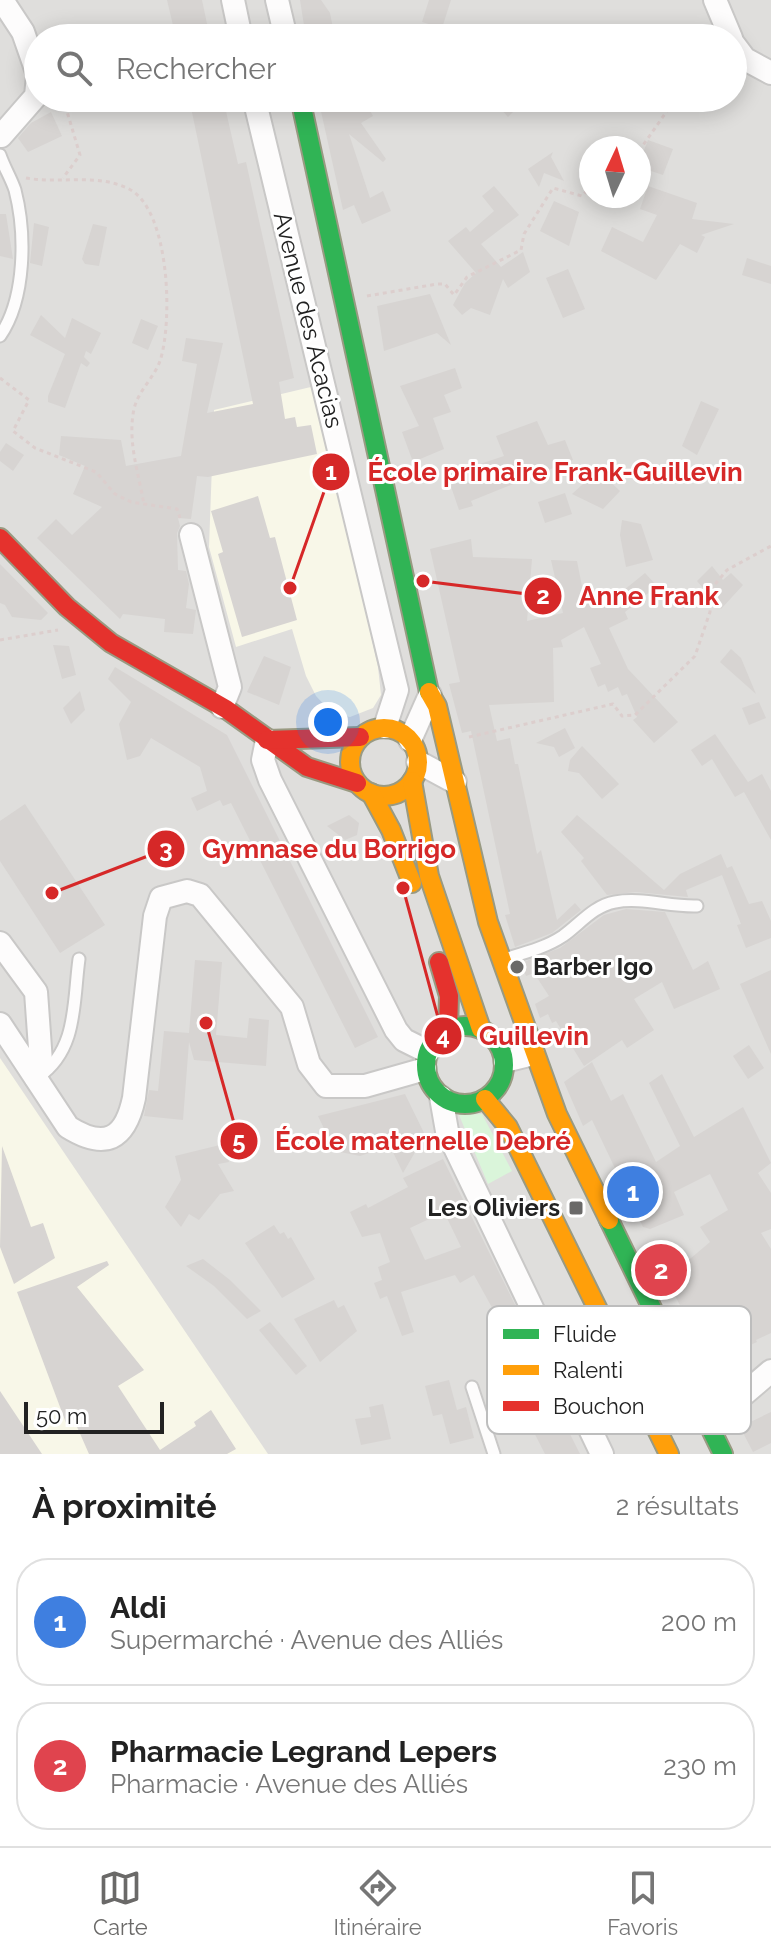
<!DOCTYPE html>
<html lang="fr">
<head>
<meta charset="utf-8">
<style>
	body { margin:0; font-family:Raleway,sans-serif; background:#f2f2f2; color:#222 }
	.compass { position:absolute; left:579px; top:136px; width:72px; height:72px; border-radius:50%; background:#fff; box-shadow:0 4px 20px #0003; rotate:4deg }
	.scale { position:absolute; left:24px; bottom:20px; width:140px; box-sizing:border-box; padding-left:8px; border:4px solid #222; border-top:0; font-size:22px; line-height:28px; white-space:nowrap; color:#222; -webkit-text-stroke:6px #fff; paint-order:stroke }
	.you { position:absolute; left:328px; top:722px; width:28px; height:28px; margin:-20px; border:6px solid #fff; border-radius:50%; background:#1a73e8; box-shadow:0 0 0 12px #1a73e833 }
	.badge { display:grid; place-items:center; width:52px; height:52px; border-radius:50%; background:#6a6968; color:#fff; font-size:26px; font-weight:700 }
	.pin { position:absolute; translate:-50% -50%; border:4px solid #fff; box-shadow:0 2px 8px #0006 }
	.list { margin:0; padding:0; list-style:none }
	h2 { display:flex; justify-content:space-between; align-items:center; height:104px; margin:0; padding:0 32px; font-size:34px }
	h2 small { font-size:26px; font-weight:400; color:#767676 }
	.list li { display:grid; grid-template-columns:52px 1fr auto; gap:24px; align-items:center; box-sizing:border-box; height:128px; margin:0 16px 16px; padding:0 16px; border:2px solid #e0e0e0; border-radius:32px }
	.list b { display:block; font-size:30px; white-space:nowrap }
	.list p { margin:0; font-size:26px; white-space:nowrap; color:#767676 }
	.list em { font-size:26px; font-style:normal; color:#767676 }
	.icon { flex:none; width:44px; height:44px; fill:none; stroke:currentColor; stroke-width:2; stroke-linecap:round; stroke-linejoin:round }
	.map { position:relative; flex:none; width:771px; height:1454px; overflow:hidden }
	.search { position:absolute; background:#fff; box-shadow:0 4px 20px #0003; left:24px; right:24px; top:24px; height:88px; display:flex; align-items:center; gap:20px; box-sizing:border-box; padding:0 28px; border-radius:44px; color:#767676; font-size:30px }
	.sheet { height:392px; background:#fff }
	nav { display:flex; justify-content:space-around; align-items:center; box-sizing:border-box; height:112px; border-top:2px solid #e0e0e0; background:#fff; font-size:22px; color:#767676 }
	nav a { display:grid; justify-items:center; gap:4px }
	nav .on { color:#6a6968 }
	.map>svg:first-child { display:block }
</style>
</head>
<body>
<div class="map">
<svg width="771" height="1454" viewBox="0 0 771 1454">
	<rect width="100%" height="100%" fill="#f0eeeb"/>
	<path fill="#dfdedc" fill-rule="evenodd" d="M0 0H771V1454H0ZM38 38H733V98H38ZM591 148H639V196H591Z"/>
	<g fill="#f8f7e8">
		<polygon points="315,386 378,667 381,695 373,708 350,717 332,713 316,696 306,676 292,629 236,647 209,547 214,410"/>
		<polygon points="0,1058 268,1454 0,1454"/>
	</g>
	<polygon fill="#daf5da" points="482,1114 512,1171 488,1184 459,1115"/>
	<g fill="#d7d4d2" fill-rule="evenodd">
		<polygon points="167,0 202,0 210,38 176,38"/>
		<polygon points="300,0 321,0 330,13 335,38 306,38"/>
		<polygon points="429,0 451,0 442,28 422,22"/>
		<polygon points="189,98 223,98 238,164 246,162 294,378 279,382 285,419 295,417 297,427 311,425 317,454 208,477 197,476 191,519 178,518 180,526 177,533 178,570 186,571 189,584 186,608 196,610 193,634 164,632 165,619 123,614 120,619 37,538 56,519 72,535 102,507 73,494 85,466 59,455 61,436 121,440 126,466 181,456 197,364 182,361 186,338 223,343 207,413 253,404"/>
		<polygon points="318,98 363,98 373,116 361,123 386,159 383,162 349,134 370,198 383,191 391,211 362,224 354,205 343,210"/>
		<polygon points="491,98 511,98 518,107 508,117"/>
		<polygon points="51,112 62,136 28,152 18,138 31,123"/>
		<polygon points="648,140 673,149 663,175 642,168 645,159 641,158"/>
		<polygon points="553,152 551,157 564,181 544,173 539,187 528,169"/>
		<polygon points="494,186 519,215 481,244 501,267 523,252 530,272 508,288 503,279 490,315 471,308 462,315 453,305 465,283 476,273 448,241 466,227 470,232 494,211 482,196"/>
		<polygon points="648,186 697,203 692,219 734,224 701,235 705,237 697,253 680,244 656,280 601,251 612,227 643,242 657,215 640,209"/>
		<polygon points="554,201 579,212 569,246 540,231"/>
		<polygon points="0,214 6,214 13,259 0,256"/>
		<polygon points="34,223 49,227 42,266 30,263"/>
		<polygon points="93,224 107,227 99,266 85,264 82,259"/>
		<polygon points="747,258 771,266 771,284 742,275"/>
		<polygon points="568,269 585,309 563,318 546,278"/>
		<polygon points="430,294 451,345 437,333 384,351 377,306"/>
		<polygon points="41,315 65,338 72,318 101,333 91,354 86,351 84,357 90,363 87,367 81,363 65,408 48,402 48,396 65,354 30,335"/>
		<polygon points="141,319 158,326 148,350 132,343"/>
		<polygon points="455,368 462,388 444,395 451,412 433,418 444,449 413,462 402,432 419,426 400,386"/>
		<polygon points="701,401 719,409 697,455 682,446"/>
		<polygon points="537,421 548,445 565,440 573,460 471,501 473,506 459,510 447,475 504,456 496,436"/>
		<polygon points="6,443 24,455 13,471 0,461 0,452"/>
		<polygon points="593,475 601,483 606,478 620,491 603,509 572,494"/>
		<polygon points="565,493 572,514 545,523 538,502"/>
		<polygon points="258,496 270,538 275,537 297,620 242,637 218,554 223,552 211,511"/>
		<polygon points="622,520 641,524 653,560 626,567 620,535"/>
		<polygon points="471,539 473,557 532,559 527,621 563,613 551,560 577,561 585,601 608,603 645,573 657,586 625,612 628,619 609,628 628,669 678,722 654,743 633,720 637,717 627,694 622,696 618,687 608,692 605,684 598,687 590,668 601,664 584,627 561,640 563,647 553,648 554,702 489,705 497,741 510,738 515,764 518,764 537,854 541,850 557,920 575,903 581,910 552,933 515,947 505,915 510,914 471,731 462,733 449,684 460,682 430,549"/>
		<polygon points="0,564 48,613 41,620 12,617 5,605 0,603"/>
		<polygon points="712,566 723,580 731,573 743,585 721,609 697,581"/>
		<polygon points="53,645 69,646 76,675 62,679"/>
		<polygon points="731,649 741,658 756,694 720,662"/>
		<polygon points="264,656 291,667 279,705 247,692"/>
		<polygon points="115,667 227,735 378,1037 355,1048 231,803 223,806 220,800 197,811 191,798 207,791 200,767 151,738 140,756 127,760 119,724 131,702 108,679"/>
		<polygon points="80,691 85,710 71,724 63,708"/>
		<polygon points="759,702 766,718 749,725 742,708"/>
		<polygon points="565,728 575,748 559,757 554,747 536,743"/>
		<polygon points="715,734 748,782 762,774 771,791 771,840 744,792 735,797 712,759 702,766 691,750"/>
		<polygon points="582,746 619,784 602,799 579,773 568,771 570,760"/>
		<polygon points="25,804 105,925 60,953 0,861 0,821"/>
		<polygon points="349,815 359,823 357,835 345,840 327,826"/>
		<polygon points="577,815 664,890 680,874 721,854 727,868 732,866 749,904 762,901 771,921 771,938 746,948 737,925 741,924 722,875 686,890 688,897 636,892 607,895 581,861 584,858 561,832"/>
		<polygon points="626,909 665,912 693,970 708,961 720,989 674,1009 662,982 634,999 654,1030 627,1048 622,1040 584,1066 556,1021 552,1023 548,1014 540,1018 535,1004 549,996 534,973 526,976 521,963 560,948 604,915"/>
		<polygon points="195,960 222,962 216,1035 247,1038 249,1018 269,1020 266,1066 194,1060 189,1042 183,1120 144,1116 149,1090 158,1091 164,1031 189,1033"/>
		<polygon points="771,970 771,1054 740,984"/>
		<polygon points="749,1045 764,1068 748,1079 733,1056"/>
		<polygon points="592,1062 611,1101 623,1094 656,1162 680,1146 649,1083 662,1074 694,1137 743,1107 771,1163 758,1173 771,1193 771,1229 761,1233 771,1249 771,1333 756,1340 757,1342 748,1346 751,1351 738,1358 741,1367 735,1369 738,1375 721,1383 687,1307 682,1309 674,1294 667,1298 648,1260 668,1250 678,1269 710,1242 700,1227 728,1210 710,1174 674,1192 684,1215 650,1229 643,1227 592,1120 583,1126 564,1082"/>
		<polygon points="405,1094 425,1135 403,1173 390,1146 360,1156 335,1151 318,1116"/>
		<polygon points="224,1144 229,1162 218,1164 234,1191 220,1194 199,1220 189,1214 181,1227 165,1207 181,1180 175,1156"/>
		<polygon points="2,1146 31,1227 43,1223 55,1258 14,1284 0,1247"/>
		<path d="M443 1159 527 1329 519 1332 580 1454H545L498 1362 506 1358 488 1325 497 1321 495 1313 474 1275 460 1283 455 1275 401 1292 414 1332 402 1336 387 1296 380 1299 374 1283 382 1280 378 1267 390 1262 380 1233 362 1237 350 1212 366 1204 368 1208 408 1187 403 1178ZM444 1212 461 1247 425 1260 410 1228Z"/>
		<polygon points="274,1225 280,1234 284,1232 288,1239 291,1237 315,1279 282,1298 245,1243"/>
		<polygon points="203,1259 230,1280 261,1311 247,1319 214,1286 186,1266"/>
		<polygon points="107,1261 109,1265 77,1287 144,1370 118,1386 160,1450 196,1426 194,1422 211,1410 236,1449 227,1454 89,1454 74,1420 66,1423 17,1292"/>
		<polygon points="334,1300 338,1308 344,1305 357,1331 320,1362 294,1319"/>
		<polygon points="270,1322 307,1366 296,1375 259,1330"/>
		<polygon points="449,1380 457,1410 466,1407 474,1438 450,1444 442,1414 433,1416 425,1386"/>
		<polygon points="0,1391 42,1454 0,1454"/>
		<polygon points="383,1404 391,1439 361,1445 355,1419 371,1417 369,1407"/>
		<polygon points="771,1412 771,1443 753,1452 740,1427"/>
	</g>
	<g fill="none" stroke-linecap="round" stroke-linejoin="round">
		<defs>
			<g id="lane">
				<path d="M0 155C4 167 11 178 15 190 26 233 26 298 0 336"/>
				<path d="M504 959C524 953 545 948 563 936 580 924 593 906 615 902 642 897 669 907 697 906"/>
				<path d="M38 1077C78 1050 73 1002 79 959"/>
				<polyline points="472,1387 494,1454"/>
			</g>
			<g id="street">
				<polyline points="2,0 23,32 38,75"/>
				<polyline points="233,0 241,38"/>
				<polyline points="277,0 286,38"/>
				<polyline points="715,0 731,38"/>
				<polyline points="733,43 745,59 771,73"/>
				<polyline points="254,98 397,690 385,727"/>
				<polyline points="1,136 36,96 38,75"/>
				<polyline points="191,535 230,687 222,707"/>
				<polyline points="267,740 263,760 270,780 396,1030 404,1040 428,1052"/>
				<polyline points="410,740 430,695"/>
				<polyline points="418,762 455,782"/>
				<polyline points="0,943 36,992 41,1062 36,1078"/>
				<path d="M0 1024 68 1127C105 1150 125 1140 134 1098L155 916 161 898 187 891 200 895 292 1007 309 1064 326 1086H365L425 1069"/>
				<polyline points="505,1061 533,1054"/>
				<polyline points="441,1097 447,1131 602,1454"/>
				<polyline points="709,1424 771,1371"/>
			</g>
			<g id="fast">
				<polyline points="300,98 429,692"/>
				<circle cx="465" cy="1065" r="39"/>
				<polyline points="609,1220 723,1454"/>
			</g>
			<g id="slow">
				<polyline points="429,692 437,706 488,922 557,1114 609,1220"/>
				<circle cx="384" cy="762" r="34"/>
				<polyline points="412,781 429,876 481,1029"/>
				<polyline points="371,793 391,830 412,883"/>
				<polyline points="485,1099 508,1127 669,1454"/>
			</g>
			<g id="jam">
				<polyline points="0,538 67,607 111,643 226,709 307,767 357,783"/>
				<polyline points="267,740 360,737"/>
				<polyline points="439,962 449,996 448,1030"/>
			</g>
		</defs>
		<use href="#lane" stroke="#c9c8c7" stroke-width="15"/>
		<use href="#street" stroke="#c9c8c7" stroke-width="26"/>
		<use href="#fast" stroke="#999a82" stroke-width="22"/>
		<use href="#slow" stroke="#999a82" stroke-width="22"/>
		<use href="#jam" stroke="#999a82" stroke-width="22"/>
		<g stroke="#dccecd" stroke-width="3" stroke-dasharray="4 4" stroke-linecap="butt">
			<polyline points="63,98 80,155 63,178"/>
			<polyline points="639,151 667,111"/>
			<path d="M26 178C59 184 98 173 129 189 170 210 173 322 160 361 154 378 138 391 134 409 127 441 139 474 144 505"/>
			<polyline points="367,296 437,284 445,284 454,295 467,277 521,250 524,234 553,188 582,196 591,186"/>
			<polyline points="0,378 29,400 13,431 35,448 96,472 115,494 131,502 177,509 180,518"/>
			<polyline points="0,640 58,630"/>
			<polyline points="469,737 613,704 622,716 635,715 695,656 710,612 711,589 727,570 771,546"/>
		</g>
		<use href="#lane" stroke="#fdfcfc" stroke-width="11"/>
		<use href="#street" stroke="#fdfcfc" stroke-width="22"/>
		<use href="#fast" stroke="#30b455" stroke-width="18"/>
		<use href="#slow" stroke="#ff9f0a" stroke-width="18"/>
		<use href="#jam" stroke="#e5322d" stroke-width="18"/>
	</g>
	<g fill="#6a6968" stroke="#fff" stroke-width="3">
		<circle cx="517" cy="967" r="8"/>
		<rect x="568" y="1200" width="16" height="16" rx="4"/>
	</g>
	<g text-anchor="middle" stroke-width="6" stroke-linejoin="round" paint-order="stroke">
		<g font-size="24" fill="#222" stroke="#fff">
			<text transform="translate(308 320) rotate(76)" y="8">Avenue des Acacias</text>
		</g>
		<g font-size="24" font-weight="bold" fill="#222" stroke="#fff" text-anchor="start">
			<text x="533" y="975">Barber Igo</text>
			<text x="560" y="1216" text-anchor="end">Les Oliviers</text>
		</g>
	</g>
	<rect x="487" y="1306" width="264" height="128" rx="12" fill="#fff" stroke="#bdbdbd" stroke-width="2"/>
	<rect x="503" y="1329" width="36" height="10" fill="#30b455"/>
	<rect x="503" y="1365" width="36" height="10" fill="#ff9f0a"/>
	<rect x="503" y="1401" width="36" height="10" fill="#e5322d"/>
	<g font-size="22" fill="#222">
		<text x="553" y="1342">Fluide</text>
		<text x="553" y="1378">Ralenti</text>
		<text x="553" y="1414">Bouchon</text>
	</g>
	<path fill="none" stroke="#d62828" stroke-width="3" d="M290 588L331 472M423 581L543 596M52 893L166 849M403 888L443 1036M206 1023L239 1141"/>
	<g fill="#d62828" stroke="#fff" stroke-width="3">
		<circle cx="290" cy="588" r="8"/>
		<circle cx="423" cy="581" r="8"/>
		<circle cx="52" cy="893" r="8"/>
		<circle cx="403" cy="888" r="8"/>
		<circle cx="206" cy="1023" r="8"/>
		<circle cx="331" cy="472" r="20"/>
		<circle cx="543" cy="596" r="20"/>
		<circle cx="166" cy="849" r="20"/>
		<circle cx="443" cy="1036" r="20"/>
		<circle cx="239" cy="1141" r="20"/>
	</g>
	<g font-size="24" text-anchor="middle" font-weight="bold" fill="#fff">
		<text x="331" y="480">1</text>
		<text x="543" y="604">2</text>
		<text x="166" y="857">3</text>
		<text x="443" y="1045">4</text>
		<text x="239" y="1149">5</text>
	</g>
	<g font-size="26" text-anchor="middle" font-weight="bold" fill="#d62828" stroke="#fff" stroke-width="6" stroke-linejoin="round" paint-order="stroke">
		<text x="555" y="481">École primaire Frank-Guillevin</text>
		<text x="649" y="605">Anne Frank</text>
		<text x="329" y="858">Gymnase du Borrigo</text>
		<text x="534" y="1045">Guillevin</text>
		<text x="423" y="1150">École maternelle Debré</text>
	</g>
</svg>
<svg class="compass" viewBox="-18 -18 36 36"><path d="M0-13l5 13h-10z" fill="#e53935"/><path d="M0 13l5-13h-10z" fill="#767676"/></svg>
<div class="scale">50 m</div>
<div class="you"></div>
<div class="pin badge" style="left:633px;top:1192px;background:#3f7fe0">1</div>
<div class="pin badge" style="left:661px;top:1270px;background:#e0444e">2</div>
<div class="search"><svg class="icon" aria-label="search" viewBox="0 0 24 24"><circle cx="10" cy="10" r="6"/><path d="M15 15l6 6"/></svg>Rechercher</div>
</div>
<section class="sheet">
<h2>À proximité<small>2 résultats</small></h2>
<ul class="list">
<li><span class="badge" style="background:#3f7fe0">1</span><div><b>Aldi</b><p>Supermarché · Avenue des Alliés</p></div><em>200 m</em></li>
<li><span class="badge" style="background:#e0444e">2</span><div><b>Pharmacie Legrand Lepers</b><p>Pharmacie · Avenue des Alliés</p></div><em>230 m</em></li>
</ul>
</section>
<nav>
<a class="on"><svg class="icon" aria-label="map" viewBox="0 0 24 24"><path d="M3 6l6-2 6 2 6-2v14l-6 2-6-2-6 2zM9 4v14M15 6v14"/></svg>Carte</a>
<a><svg class="icon" aria-label="directions" viewBox="0 0 24 24"><path d="M12 3l9 9-9 9-9-9zM9 14v-3h6M13 9l2 2-2 2"/></svg>Itinéraire</a>
<a><svg class="icon" aria-label="saved" viewBox="0 0 24 24"><path d="M7 4h10v16l-5-4-5 4z"/></svg>Favoris</a>
</nav>
</body>
</html>
